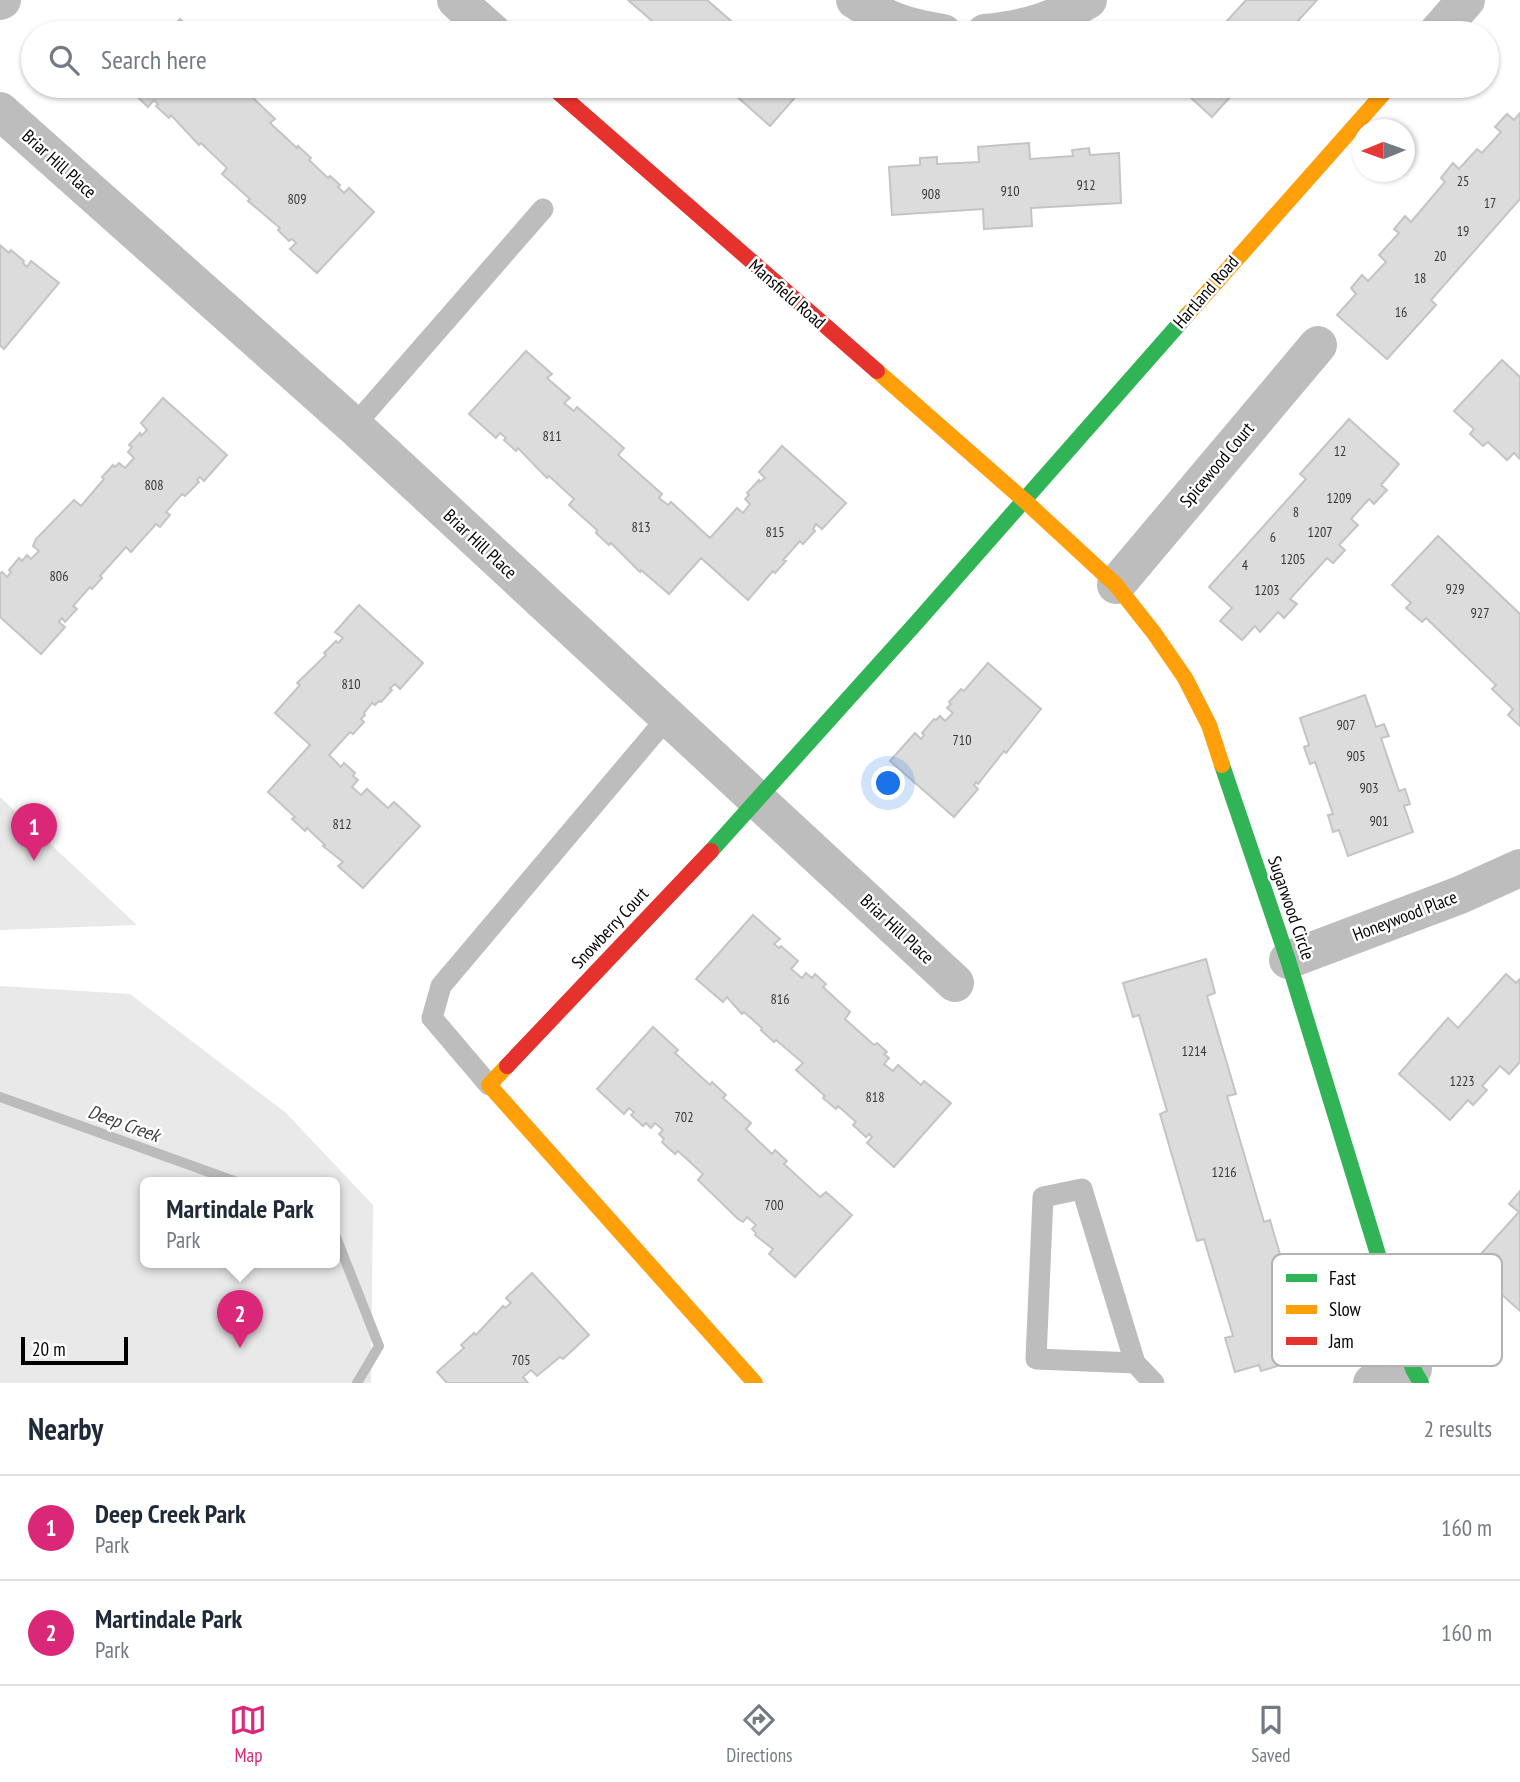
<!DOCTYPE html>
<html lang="en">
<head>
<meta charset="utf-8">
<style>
	body { margin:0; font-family:"PT Sans Narrow",sans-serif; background:#f2f2f3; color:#1f2937 }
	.compass { position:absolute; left:1352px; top:119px; width:63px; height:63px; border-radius:50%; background:#fff; box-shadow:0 2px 5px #0004; rotate:269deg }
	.scale { position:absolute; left:21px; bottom:18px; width:107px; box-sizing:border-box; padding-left:7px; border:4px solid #000; border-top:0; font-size:19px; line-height:24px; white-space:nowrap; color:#000; -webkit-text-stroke:5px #fff; paint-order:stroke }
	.you { position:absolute; left:889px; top:784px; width:24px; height:24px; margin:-18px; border:5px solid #fff; border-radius:50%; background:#1a73e8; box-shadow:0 0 0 10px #1a73e833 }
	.badge { display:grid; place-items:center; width:46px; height:46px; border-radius:50%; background:#db2777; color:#fff; font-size:23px; font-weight:700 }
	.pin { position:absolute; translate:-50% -58px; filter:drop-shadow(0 2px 4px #0008) }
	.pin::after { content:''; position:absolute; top:37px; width:24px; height:21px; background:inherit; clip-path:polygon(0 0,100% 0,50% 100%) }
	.popup { position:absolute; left:140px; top:1177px; width:200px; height:91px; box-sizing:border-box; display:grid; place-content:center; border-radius:10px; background:#fff; filter:drop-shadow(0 2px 5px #0005); font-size:23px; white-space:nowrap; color:#747a83 }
	.popup b { font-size:26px; color:#1f2937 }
	.popup::after { content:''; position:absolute; left:50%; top:100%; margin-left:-14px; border:14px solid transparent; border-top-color:#fff }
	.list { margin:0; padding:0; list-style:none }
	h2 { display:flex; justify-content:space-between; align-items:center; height:91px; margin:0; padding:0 28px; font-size:30px }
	h2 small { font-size:23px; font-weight:400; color:#747a83 }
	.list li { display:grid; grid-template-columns:46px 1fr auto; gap:21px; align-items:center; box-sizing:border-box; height:105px; padding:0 28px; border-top:2px solid #e0e1e3 }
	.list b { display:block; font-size:26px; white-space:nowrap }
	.list p { margin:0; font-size:23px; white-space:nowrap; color:#747a83 }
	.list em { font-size:23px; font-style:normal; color:#747a83 }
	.icon { flex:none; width:38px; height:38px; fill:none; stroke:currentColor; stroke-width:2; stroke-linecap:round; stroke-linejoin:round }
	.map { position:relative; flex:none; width:1520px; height:1383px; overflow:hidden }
	.search { position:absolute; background:#fff; box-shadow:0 2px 5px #0004; left:21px; right:21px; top:21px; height:77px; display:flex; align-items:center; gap:18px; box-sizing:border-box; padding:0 24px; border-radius:38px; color:#747a83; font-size:26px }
	.sheet { height:301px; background:#fff }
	nav { display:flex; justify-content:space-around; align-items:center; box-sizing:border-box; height:98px; border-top:2px solid #e0e1e3; background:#fff; font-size:19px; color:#747a83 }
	nav a { display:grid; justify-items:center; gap:4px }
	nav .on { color:#db2777 }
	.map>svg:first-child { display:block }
</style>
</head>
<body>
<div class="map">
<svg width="1520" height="1383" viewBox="0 0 1520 1383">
	<rect width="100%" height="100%" fill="#fff"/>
	<g fill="#e9e9e9" fill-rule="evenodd">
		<polygon points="0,797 137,925 0,930"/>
		<path d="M0 986 130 994 286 1113 373 1205 371 1383H0ZM146 1182H334V1262H146Z"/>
	</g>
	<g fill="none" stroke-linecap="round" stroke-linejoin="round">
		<g stroke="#bbb" stroke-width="10">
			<polyline points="0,1097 237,1182"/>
			<polyline points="334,1232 379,1346 357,1383"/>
		</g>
	</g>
	<g fill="#dcdcdc" stroke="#c4c4c4" stroke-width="2">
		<polygon points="628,0 707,0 745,33 666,33"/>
		<polygon points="1246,0 1317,0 1287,33 1216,33"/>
		<polygon points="180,19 196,33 167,33"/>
		<polygon points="126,86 246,86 252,91 249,94 275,119 270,123 297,148 298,146 311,158 309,160 328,178 330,176 340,185 338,187 344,193 349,188 374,212 317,273 290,249 296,243 292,239 289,241 278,230 280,228 248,201 250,199 222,174 227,168 201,143 199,145 171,115 169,118 156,106 158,104 154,100 148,107"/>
		<polygon points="725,86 805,86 770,126"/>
		<polygon points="1178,86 1240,86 1212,117"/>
		<polygon points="1520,113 1520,199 1431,300 1436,305 1387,359 1337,315 1356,294 1351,288 1362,275 1368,281 1386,262 1379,255 1399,233 1394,229 1405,216 1411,222 1445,182 1441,178 1453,163 1459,169 1477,149 1482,153 1501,132 1495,127 1507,114 1514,120"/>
		<polygon points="1029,143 1030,159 1073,156 1072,150 1089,148 1090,155 1119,153 1121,203 1031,208 1032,226 984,229 983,209 892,215 889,167 920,165 920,158 937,157 937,164 979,162 978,147"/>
		<polygon points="0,245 9,253 11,250 24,261 23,263 27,267 31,261 59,283 4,349 0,345"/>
		<polygon points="526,351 552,374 547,378 570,398 564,403 574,411 577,407 624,448 618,455 662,494 659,498 668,505 671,502 710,538 737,508 743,513 750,504 745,499 749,495 747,493 759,480 760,482 765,478 759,472 782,446 846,503 822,529 816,524 813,529 815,531 803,544 800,541 783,560 786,561 775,573 773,571 748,600 701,558 669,594 641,570 640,572 611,543 609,545 596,533 597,530 569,505 574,499 549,476 547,478 518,448 516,451 504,440 506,438 500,433 496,438 469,414"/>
		<polygon points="1502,360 1520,377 1520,459 1514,453 1507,460 1488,442 1483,446 1470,434 1474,429 1454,411"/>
		<polygon points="163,398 227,455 204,481 200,477 197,480 199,482 185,496 182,494 166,512 170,515 160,527 156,524 131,552 126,547 100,576 102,578 92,589 90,587 73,606 77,609 65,622 62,618 59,622 65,627 41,654 0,617 0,574 2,572 7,577 11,572 9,570 19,558 22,561 27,555 31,559 39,551 33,546 36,539 74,500 81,506 104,479 102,477 113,465 115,467 119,463 125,468 134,458 128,452 132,447 129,445 140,433 141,436 147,430 141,423"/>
		<polygon points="1349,419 1399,464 1381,485 1387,490 1374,504 1369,499 1351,519 1358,525 1339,545 1345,550 1333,563 1327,558 1290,599 1297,604 1284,618 1278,612 1260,632 1255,626 1242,640 1220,621 1232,608 1209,587 1306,479 1300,474"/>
		<polygon points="1438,536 1520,614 1520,726 1508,715 1513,709 1492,689 1496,685 1426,618 1422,622 1406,608 1411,603 1392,585"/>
		<polygon points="359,605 423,663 400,689 395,684 390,688 392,690 381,702 379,701 375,705 372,703 364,713 365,715 361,719 364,722 353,734 350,732 329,755 341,767 344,763 355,773 353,776 358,780 352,787 361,795 367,789 388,808 394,802 420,826 363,888 338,866 343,862 323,846 325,845 307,828 305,831 292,819 295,817 268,792 310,745 275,713 300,685 297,683 326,655 324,653 336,641 338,643 343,638 335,632"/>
		<polygon points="988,663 1041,709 1006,753 1004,751 978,784 976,782 974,785 978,789 954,817 890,761 915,733 921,739 924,735 922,733 934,719 936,720 940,716 945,721 953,713 947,708 951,704 949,702 961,689 964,691"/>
		<polygon points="1365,695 1376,727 1384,724 1389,736 1381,738 1399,791 1405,789 1410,804 1404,806 1413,832 1348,856 1339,830 1333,832 1328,815 1333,814 1315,762 1310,764 1304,747 1309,745 1300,718"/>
		<polygon points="753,915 780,939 774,944 779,948 781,946 798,961 791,969 802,978 806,973 812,978 815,974 826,984 823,987 850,1012 845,1019 874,1045 877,1043 887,1052 884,1054 889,1058 884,1064 893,1071 898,1065 921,1085 924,1081 951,1103 894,1167 867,1143 872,1137 869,1134 866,1137 853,1125 856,1122 838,1106 836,1109 823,1098 825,1096 796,1070 803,1063 776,1040 774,1042 761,1030 762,1028 744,1012 742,1014 727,997 723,1002 696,979"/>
		<polygon points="1206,959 1215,993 1207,996 1236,1094 1227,1096 1264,1222 1270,1220 1298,1316 1305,1314 1315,1348 1282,1357 1284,1364 1261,1371 1259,1365 1235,1372 1225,1338 1233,1336 1204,1239 1197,1241 1160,1114 1167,1111 1139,1015 1133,1017 1123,983"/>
		<polygon points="1506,974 1516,983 1520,979 1520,1062 1509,1074 1500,1066 1482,1086 1487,1090 1473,1105 1468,1100 1450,1120 1399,1074 1448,1018 1458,1028"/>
		<polygon points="653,1027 678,1050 675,1053 710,1085 712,1082 726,1095 723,1098 751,1123 746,1129 772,1154 775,1150 787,1161 784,1164 820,1197 826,1192 852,1215 795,1277 769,1254 773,1249 755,1235 756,1233 752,1229 756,1225 747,1217 743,1222 738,1219 698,1180 703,1174 678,1151 675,1154 662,1142 664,1139 659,1134 663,1130 655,1123 651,1128 646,1123 643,1126 631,1115 634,1112 629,1108 624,1114 597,1089"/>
		<polygon points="1520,1191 1520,1311 1470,1266 1519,1212 1509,1204"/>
		<polygon points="532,1273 589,1335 563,1359 560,1357 537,1376 531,1370 523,1377 528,1383 447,1383 437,1372 464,1348 461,1345 474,1333 476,1335 503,1306 505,1308 511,1303 506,1298"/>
	</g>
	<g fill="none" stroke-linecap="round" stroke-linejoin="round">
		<g stroke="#bdbdbd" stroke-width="21">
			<polyline points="354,426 543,209"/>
			<polyline points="489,1085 432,1018 441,986 667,718"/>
			<polyline points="1135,1363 1036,1359 1043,1197 1082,1189 1135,1363 1154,1383"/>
		</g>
		<g stroke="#bdbdbd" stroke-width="38">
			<polyline points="456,0 493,33"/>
			<path d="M855 0C888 21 905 27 943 33"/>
			<polyline points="0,1 2,0"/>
			<path d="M985 33C1025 29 1053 21 1088 0"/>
			<polyline points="1437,33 1466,0"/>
			<polyline points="0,111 354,426 955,983"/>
			<polyline points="1116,585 1318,345"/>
			<polyline points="1288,960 1460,895 1520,868"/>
			<polyline points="1372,1383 1413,1369"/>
		</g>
		<g stroke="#30b455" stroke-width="16">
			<polyline points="1222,765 1288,960 1413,1369 1421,1383"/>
			<polyline points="711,851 917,622 1188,314"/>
		</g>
		<g stroke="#ff9f0a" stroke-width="16">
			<polyline points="1188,314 1390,86"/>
			<polyline points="877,371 1025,501 1116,585 1154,633 1185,678 1209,725 1222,765"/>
			<polyline points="507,1066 489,1085 755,1383"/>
		</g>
		<g stroke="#e5322d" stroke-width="16">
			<polyline points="551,86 877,371"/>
			<polyline points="507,1066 711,851"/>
		</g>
	</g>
	<g text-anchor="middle" stroke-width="5" stroke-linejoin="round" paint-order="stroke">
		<g font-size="14" fill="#373737">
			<text x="1463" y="186">25</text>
			<text x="1086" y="190">912</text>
			<text x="1010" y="196">910</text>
			<text x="931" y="199">908</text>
			<text x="297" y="204">809</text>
			<text x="1490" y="208">17</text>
			<text x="1463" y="236">19</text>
			<text x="1440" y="261">20</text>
			<text x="1420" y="283">18</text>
			<text x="1401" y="317">16</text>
			<text x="552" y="441">811</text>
			<text x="1340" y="456">12</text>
			<text x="154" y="490">808</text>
			<text x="1339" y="503">1209</text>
			<text x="1296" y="517">8</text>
			<text x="641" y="532">813</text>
			<text x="775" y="537">815</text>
			<text x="1320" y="537">1207</text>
			<text x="1273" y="542">6</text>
			<text x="1293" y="564">1205</text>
			<text x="1245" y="570">4</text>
			<text x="59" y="581">806</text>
			<text x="1455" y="594">929</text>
			<text x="1267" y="595">1203</text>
			<text x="1480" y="618">927</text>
			<text x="351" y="689">810</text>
			<text x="1346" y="730">907</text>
			<text x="962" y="745">710</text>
			<text x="1356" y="761">905</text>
			<text x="1369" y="793">903</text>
			<text x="1379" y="826">901</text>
			<text x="342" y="829">812</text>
			<text x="780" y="1004">816</text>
			<text x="1194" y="1056">1214</text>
			<text x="1462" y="1086">1223</text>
			<text x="875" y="1102">818</text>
			<text x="684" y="1122">702</text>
			<text x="1224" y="1177">1216</text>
			<text x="774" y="1210">700</text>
			<text x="521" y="1365">705</text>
		</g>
		<g font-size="18" fill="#000" stroke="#fff">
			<text transform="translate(59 164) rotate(42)" y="6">Briar Hill Place</text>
			<text transform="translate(1206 292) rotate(-49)" y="6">Hartland Road</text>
			<text transform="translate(787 294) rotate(41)" y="6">Mansfield Road</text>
			<text transform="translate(1217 465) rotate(-50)" y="6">Spicewood Court</text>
			<text transform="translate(480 544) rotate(43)" y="6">Briar Hill Place</text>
			<text transform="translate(1291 908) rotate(71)" y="6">Sugarwood Circle</text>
			<text transform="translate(1405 916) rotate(-21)" y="6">Honeywood Place</text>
			<text transform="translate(610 928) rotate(-47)" y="6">Snowberry Court</text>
			<text transform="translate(897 929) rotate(43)" y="6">Briar Hill Place</text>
		</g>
		<g font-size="19" font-style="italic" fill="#3f3f3f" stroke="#fff">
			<text transform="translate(124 1123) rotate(20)" y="7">Deep Creek</text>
		</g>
	</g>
	<rect x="1272" y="1254" width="230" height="112" rx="10" fill="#fff" stroke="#b2b2b2" stroke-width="2"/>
	<rect x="1286" y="1274" width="31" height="8" fill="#30b455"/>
	<rect x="1286" y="1305" width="31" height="9" fill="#ff9f0a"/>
	<rect x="1286" y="1337" width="31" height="8" fill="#e5322d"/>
	<g font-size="19" fill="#000">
		<text x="1329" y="1285">Fast</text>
		<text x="1329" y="1316">Slow</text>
		<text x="1329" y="1348">Jam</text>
	</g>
</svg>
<svg class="compass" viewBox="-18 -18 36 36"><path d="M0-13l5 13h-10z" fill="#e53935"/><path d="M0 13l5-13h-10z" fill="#747a83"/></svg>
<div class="scale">20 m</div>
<div class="you"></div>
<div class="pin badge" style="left:34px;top:861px">1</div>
<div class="pin badge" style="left:240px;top:1348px">2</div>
<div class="popup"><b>Martindale Park</b>Park</div>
<div class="search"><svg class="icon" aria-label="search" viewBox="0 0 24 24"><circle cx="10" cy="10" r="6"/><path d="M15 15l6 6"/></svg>Search here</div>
</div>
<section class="sheet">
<h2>Nearby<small>2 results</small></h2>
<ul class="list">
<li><span class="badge">1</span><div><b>Deep Creek Park</b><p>Park</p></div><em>160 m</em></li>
<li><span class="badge">2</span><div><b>Martindale Park</b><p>Park</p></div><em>160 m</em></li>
</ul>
</section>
<nav>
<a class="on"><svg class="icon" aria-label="map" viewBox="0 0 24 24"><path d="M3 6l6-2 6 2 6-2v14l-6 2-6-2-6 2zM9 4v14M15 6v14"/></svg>Map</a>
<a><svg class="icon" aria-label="directions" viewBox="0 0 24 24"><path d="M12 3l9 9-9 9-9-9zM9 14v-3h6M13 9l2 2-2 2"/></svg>Directions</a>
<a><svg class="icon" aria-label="saved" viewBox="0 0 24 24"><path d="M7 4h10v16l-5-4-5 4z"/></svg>Saved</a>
</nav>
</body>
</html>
